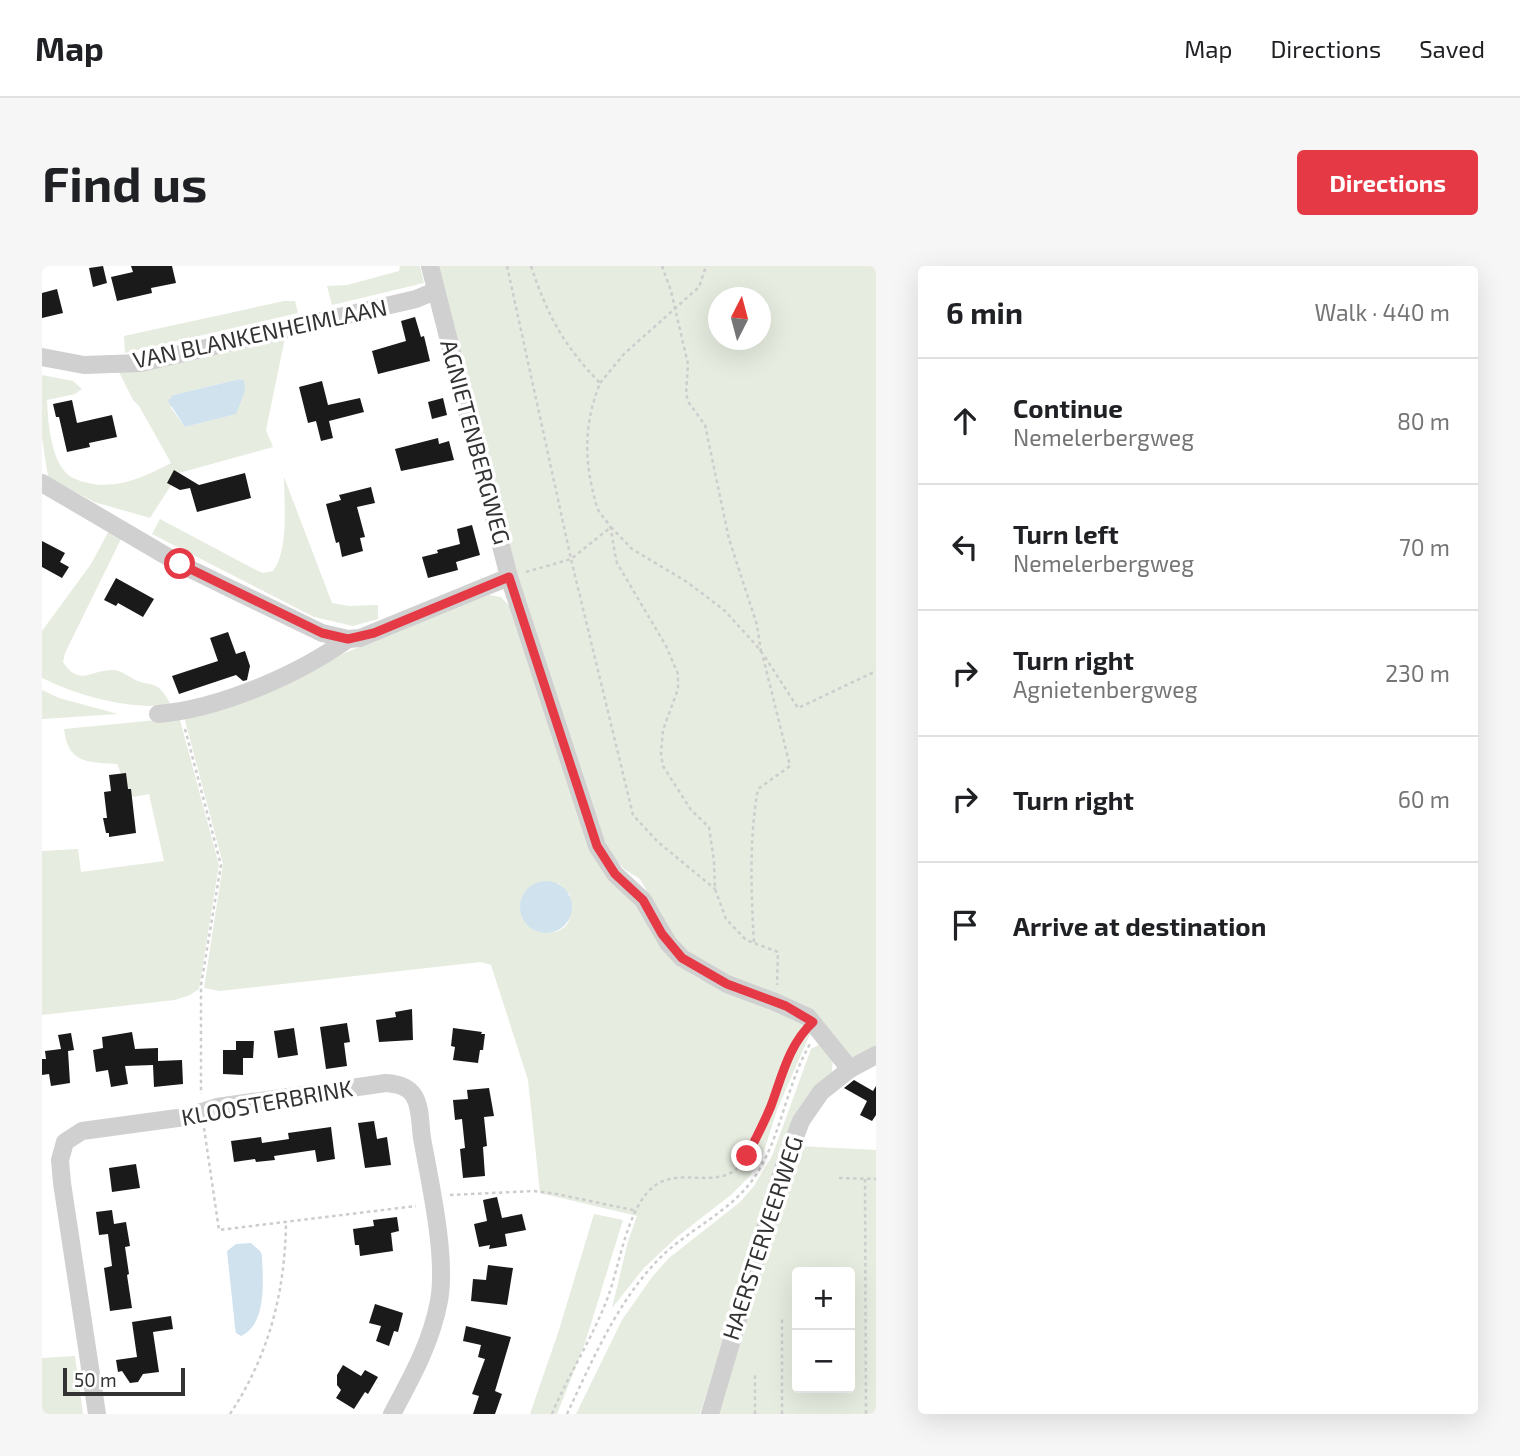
<!DOCTYPE html>
<html lang="en">
<head>
<meta charset="utf-8">
<style>
	body { margin:0; font-family:"Exo 2",sans-serif; background:#f6f6f6; color:#202124 }
	.controls { position:absolute; right:21px; bottom:21px; display:grid; overflow:hidden; border-radius:7px; box-shadow:0 7px 28px #0002 }
	.controls button { width:63px; height:63px; display:grid; place-items:center; padding:0; border:0; border-bottom:2px solid #e0e0e0; background:#fff; color:#202124; font:35px sans-serif }
	.compass { position:absolute; left:666px; top:21px; width:63px; height:63px; border-radius:50%; background:#fff; box-shadow:0 7px 28px #0002; rotate:6deg }
	.scale { position:absolute; left:21px; bottom:18px; width:122px; box-sizing:border-box; padding-left:7px; border:4px solid #333; border-top:0; font-size:19px; line-height:24px; white-space:nowrap; color:#333; -webkit-text-stroke:5px #fff; paint-order:stroke }
	.stop { position:absolute; width:21px; height:21px; margin:-16px; border:5px solid #e63946; border-radius:50%; background:#fff }
	.stop.end { background:#e63946; border-color:#fff; box-shadow:0 2px 7px #0008 }
	.list { margin:0; padding:0; list-style:none }
	h2 { display:flex; justify-content:space-between; align-items:center; height:91px; margin:0; padding:0 28px; font-size:30px }
	h2 small { font-size:23px; font-weight:400; color:#757577 }
	.list li { display:grid; grid-template-columns:46px 1fr auto; gap:21px; align-items:center; box-sizing:border-box; height:126px; padding:0 28px; border-top:2px solid #e0e0e0 }
	.list b { display:block; font-size:26px; white-space:nowrap }
	.list p { margin:0; font-size:23px; white-space:nowrap; color:#757577 }
	.list em { font-size:23px; font-style:normal; color:#757577 }
	.icon { flex:none; width:38px; height:38px; fill:none; stroke:currentColor; stroke-width:2; stroke-linecap:round; stroke-linejoin:round }
	.map { position:relative; flex:none; width:834px; height:1148px; overflow:hidden; border-radius:7px }
	header { display:flex; align-items:center; gap:42px; box-sizing:border-box; height:98px; padding:0 35px; background:#fff; border-bottom:2px solid #e0e0e0 }
	header strong { font-size:33px }
	nav { display:flex; gap:38px; margin-inline-start:auto; font-size:24px }
	.intro { display:flex; align-items:center; justify-content:space-between; box-sizing:border-box; height:168px; padding:0 42px }
	h1 { margin:0; font-size:49px }
	.button { padding:18px 32px; border-radius:7px; background:#e63946; color:#fff; font-size:24px; font-weight:700 }
	main { display:flex; gap:42px; padding:0 42px }
	aside { flex:1; background:#fff; border-radius:7px; box-shadow:0 7px 28px #0002 }
	.map>svg:first-child { display:block }
</style>
</head>
<body>
<header>
<strong>Map</strong>
<nav><a>Map</a><a>Directions</a><a>Saved</a></nav>
</header>
<div class="intro"><h1>Find us</h1><a class="button">Directions</a></div>
<main>
<div class="map">
<svg width="834" height="1148" viewBox="0 0 834 1148">
	<rect width="100%" height="100%" fill="#fff"/>
	<g fill="#e6ecdf" fill-rule="evenodd">
		<polygon points="358,0 378,0 382,17 290,39 285,20 305,19 357,5"/>
		<path d="M396 0H834V782L814 792 806 790 711 723 643 684 628 667 598 613 582 603 569 588 559 571 486 350ZM676 32H718V74H676Z"/>
		<polygon points="242,35 253,35 256,47 83,87 82,70"/>
		<path d="M245 62 224 164 231 181 137 207 108 252 52 236 6 211 0 172V109L31 115 40 123 33 128 5 134C6 154 8 184 20 202 25 210 34 214 42 216 74 225 102 211 129 197L97 140 91 134 75 102ZM198 113 202 114 193 148 143 161 129 142 131 129Z"/>
		<path d="M242 211 290 337 307 340 336 339V353L311 360 272 351 110 268 118 253 214 304 221 307 231 305C247 284 242 237 242 211Z"/>
		<path d="M69 261 81 269 23 387 21 396C37 421 49 404 70 404 80 404 88 412 96 415 103 418 111 417 117 422 122 426 126 434 130 440 84 442 41 432 0 412V365L49 298Z"/>
		<path d="M447 329 459 331 470 343 524 509 590 633 633 695 654 711 758 755 768 764V768L735 844 721 888 708 910 690 928 635 971 602 1002 570 1042 586 975 595 950 498 927 486 814 449 699 439 696 178 725 162 722 181 598 142 451 189 438 305 386ZM502 615 517 618 528 629C528 636 530 648 527 654 522 669 501 669 490 663L479 635 487 622Z"/>
		<polygon points="0,424 17,432 76,448 0,453"/>
		<path d="M135 452 138 454 177 599 157 723 148 729 133 734 0 749V585L36 583 39 606 122 595 107 528 91 531 85 522 75 498C46 496 26 498 22 463Z"/>
		<polygon points="780,777 791,790 790,806 729,920 658,1148 534,1148 580,1054 610,1011 627,992 698,936 712,920 730,890 769,783"/>
		<path d="M756 880 834 884V1148H675ZM755 1006H808V1122H755Z"/>
		<polygon points="552,948 581,954 543,1077 515,1148 488,1148 517,1064"/>
		<polygon points="33,1090 41,1148 0,1148 0,1092"/>
	</g>
	<g fill="#cfe2ee">
		<polygon points="198,113 202,114 203,125 194,148 143,161 126,135 131,129"/>
		<circle cx="504" cy="641" r="26"/>
		<path d="M209 977 219 986 220 991C221 1015 225 1058 199 1070L194 1067 193 1061 185 985 194 978Z"/>
	</g>
	<g fill="#1a1a1a">
		<polygon points="61,0 65,17 51,21 47,2"/>
		<polygon points="89,0 130,0 134,17 109,22 110,27 75,35 69,11 91,6"/>
		<polygon points="15,23 21,47 0,52 0,27"/>
		<polygon points="373,51 379,71 382,70 388,95 336,108 330,85 364,75 359,55"/>
		<polygon points="280,115 286,139 318,132 322,146 287,155 291,172 279,175 274,155 266,157 257,121"/>
		<polygon points="401,132 405,149 390,153 386,136"/>
		<polygon points="30,134 35,157 70,149 75,171 47,177 48,181 25,186 17,151 14,151 11,138"/>
		<polygon points="396,172 397,178 407,175 412,194 359,205 353,183"/>
		<polygon points="132,204 157,219 203,207 209,232 155,246 148,222 138,224 125,217"/>
		<polygon points="329,221 333,237 315,241 323,271 318,272 321,285 300,291 297,276 294,277 284,238 299,234 297,229"/>
		<polygon points="430,259 438,289 414,296 416,304 386,312 380,291 396,287 395,284 418,278 415,263"/>
		<polygon points="0,275 23,287 18,296 27,301 20,312 0,301"/>
		<polygon points="74,312 112,333 101,351 76,337 74,340 62,334"/>
		<polygon points="186,366 194,388 203,385 208,400 205,414 201,415 194,409 137,428 130,410 176,395 168,372"/>
		<polygon points="84,507 86,523 89,523 94,567 67,571 67,567 64,567 61,552 65,552 62,526 69,525 67,509"/>
		<polygon points="370,743 371,774 337,776 334,754 354,751 353,746"/>
		<polygon points="305,757 308,776 302,777 305,800 284,803 278,761"/>
		<polygon points="252,762 256,789 236,792 232,765"/>
		<polygon points="411,762 440,766 439,768 443,768 441,784 438,784 436,797 411,794 413,781 409,780"/>
		<polygon points="90,766 93,783 116,782 116,795 140,794 141,818 112,821 111,799 83,800 86,818 69,821 66,804 54,806 51,784 61,782 60,771"/>
		<polygon points="29,767 32,784 26,785 28,817 9,820 7,808 0,809 0,793 4,793 3,785 19,783 16,769"/>
		<polygon points="194,775 212,775 211,792 201,792 201,809 181,808 181,784 194,784"/>
		<polygon points="812,814 831,825 834,820 834,849 830,855 818,849 825,835 802,822"/>
		<polygon points="447,822 452,850 442,851 445,880 441,881 443,910 421,912 418,883 423,882 420,853 413,854 411,834 426,833 425,824"/>
		<polygon points="332,855 335,873 345,871 349,899 323,902 316,857"/>
		<polygon points="289,861 293,893 275,896 273,884 232,890 233,894 214,896 213,893 192,896 189,875 219,871 220,877 247,873 246,867"/>
		<polygon points="94,898 98,922 70,926 67,902"/>
		<polygon points="455,931 460,952 480,948 484,964 463,968 465,980 447,983 448,979 437,981 432,958 445,955 441,934"/>
		<polygon points="70,944 72,958 84,956 88,980 83,981 87,1008 85,1009 90,1042 68,1045 62,1002 70,1000 66,968 57,969 54,946"/>
		<polygon points="355,951 357,965 349,967 351,985 318,990 317,979 313,979 311,963 332,960 331,954"/>
		<polygon points="446,999 471,1002 465,1039 429,1035 431,1013 444,1014"/>
		<polygon points="333,1038 361,1047 356,1066 352,1065 347,1080 334,1075 339,1060 327,1057"/>
		<polygon points="129,1050 131,1063 111,1066 117,1106 101,1108 96,1116 88,1117 80,1105 76,1106 74,1094 95,1091 90,1056"/>
		<polygon points="424,1060 469,1071 453,1125 460,1128 453,1148 431,1148 437,1130 430,1128 443,1093 436,1091 439,1079 421,1075"/>
		<polygon points="301,1099 319,1110 323,1104 336,1111 326,1128 323,1126 312,1143 294,1132 299,1124 295,1119 295,1109"/>
	</g>
	<g fill="none" stroke-linecap="round" stroke-linejoin="round">
		<g stroke="#cdcdcd" stroke-width="2.5" stroke-dasharray="3.5 3.5" stroke-linecap="butt">
			<polyline points="465,0 529,293 591,549 616,576 673,623"/>
			<path d="M489 0C505 49 522 80 558 117 541 160 542 197 555 241 558 250 567 255 569 264 571 275 572 285 575 297L624 380 636 408V423L621 464 619 488 621 500 649 544 667 561 672 595 673 623 684 653 704 674 736 686 735 719"/>
			<polyline points="620,0 629,25 646,98 644,128 647,137 663,159 687,273 715,359 719,386"/>
			<polyline points="558,117 582,88 657,21 664,0"/>
			<path d="M484 306 529 293 569 261 590 283 645 316 682 344 713 378 720 387 748 500 716 523C707 572 709 626 712 677"/>
			<polyline points="723,391 756,442 834,405"/>
			<polyline points="143,463 179,599 159,719 159,828"/>
			<polyline points="162,862 177,964 374,940"/>
			<polyline points="797,912 834,913"/>
			<polyline points="823,913 824,1148"/>
			<polyline points="408,929 492,925 515,928 595,945"/>
			<path d="M188 1148C227 1089 243 1027 244 956"/>
			<path d="M510 1148C527 1107 552 1070 567 1028 578 997 585 943 611 921 637 899 677 926 699 898 720 872 730 837 741 806 746 793 750 779 759 768"/>
			<path d="M525 1148C551 1093 577 1031 622 988 649 963 686 946 709 916 739 876 743 821 768 778"/>
			<polyline points="713,1148 713,1106"/>
			<polyline points="740,1148 740,1052"/>
		</g>
		<g stroke="#d0d0d0" stroke-width="18">
			<polyline points="388,0 467,311 555,580 573,608 601,634 626,677 640,692 685,718 733,736 766,751 808,803"/>
			<polyline points="0,91 42,99 99,97 374,33 393,25"/>
			<polyline points="0,217 138,298 280,367 306,373 318,372 467,311"/>
			<path d="M116 448C177 443 256 409 306 373"/>
			<path d="M55 1148 20 917 18 894 23 876 40 865 143 851 175 841 344 817C355 818 366 820 372 830 379 841 378 859 380 872 388 917 405 991 397 1035 389 1077 370 1111 350 1148"/>
			<polyline points="668,1148 740,905 759,855 779,826 808,803 834,789"/>
		</g>
	</g>
	<g fill="none" stroke-linecap="round" stroke-linejoin="round">
		<path stroke="#e63946" stroke-width="9" d="M138 298 280 367 306 373 332 367 467 311 555 580 573 608 601 634 620 668 640 692 685 718 744 740 771 756C747 778 740 810 729 840 722 857 713 874 705 890"/>
	</g>
	<g text-anchor="middle" stroke-width="7" stroke-linejoin="round" paint-order="stroke">
		<g font-size="23" fill="#333" stroke="#fff">
			<text transform="translate(218 68) rotate(-12)" y="8">VAN BLANKENHEIMLAAN</text>
			<text transform="translate(433 176) rotate(75)" y="8">AGNIETENBERGWEG</text>
			<text transform="translate(225 837) rotate(-10)" y="8">KLOOSTERBRINK</text>
			<text transform="translate(721 972) rotate(-72)" y="8">HAERSTERVEERWEG</text>
		</g>
	</g>
</svg>
<div class="controls">
<button>+</button>
<button>−</button>
</div>
<svg class="compass" viewBox="-18 -18 36 36"><path d="M0-13l5 13h-10z" fill="#e53935"/><path d="M0 13l5-13h-10z" fill="#757577"/></svg>
<div class="scale">50 m</div>
<div class="stop" style="left:138px;top:298px"></div>
<div class="stop end" style="left:705px;top:890px"></div>
</div>
<aside>
<h2>6 min<small>Walk · 440 m</small></h2>
<ul class="list">
<li><svg class="icon" aria-label="ahead" viewBox="0 0 24 24"><path d="M12 20V5M6 11l6-6 6 6"/></svg><div><b>Continue</b><p>Nemelerbergweg</p></div><em>80 m</em></li>
<li><svg class="icon" aria-label="left" viewBox="0 0 24 24"><path d="M17 20v-9H6M10 6l-5 5 5 5"/></svg><div><b>Turn left</b><p>Nemelerbergweg</p></div><em>70 m</em></li>
<li><svg class="icon" aria-label="right" viewBox="0 0 24 24"><path d="M7 20v-9h11M14 6l5 5-5 5"/></svg><div><b>Turn right</b><p>Agnietenbergweg</p></div><em>230 m</em></li>
<li><svg class="icon" aria-label="right" viewBox="0 0 24 24"><path d="M7 20v-9h11M14 6l5 5-5 5"/></svg><div><b>Turn right</b></div><em>60 m</em></li>
<li><svg class="icon" aria-label="arrive" viewBox="0 0 24 24"><path d="M6 21V4h12l-3 4 3 4H6"/></svg><div><b>Arrive at destination</b></div></li>
</ul>
</aside>
</main>
</body>
</html>
